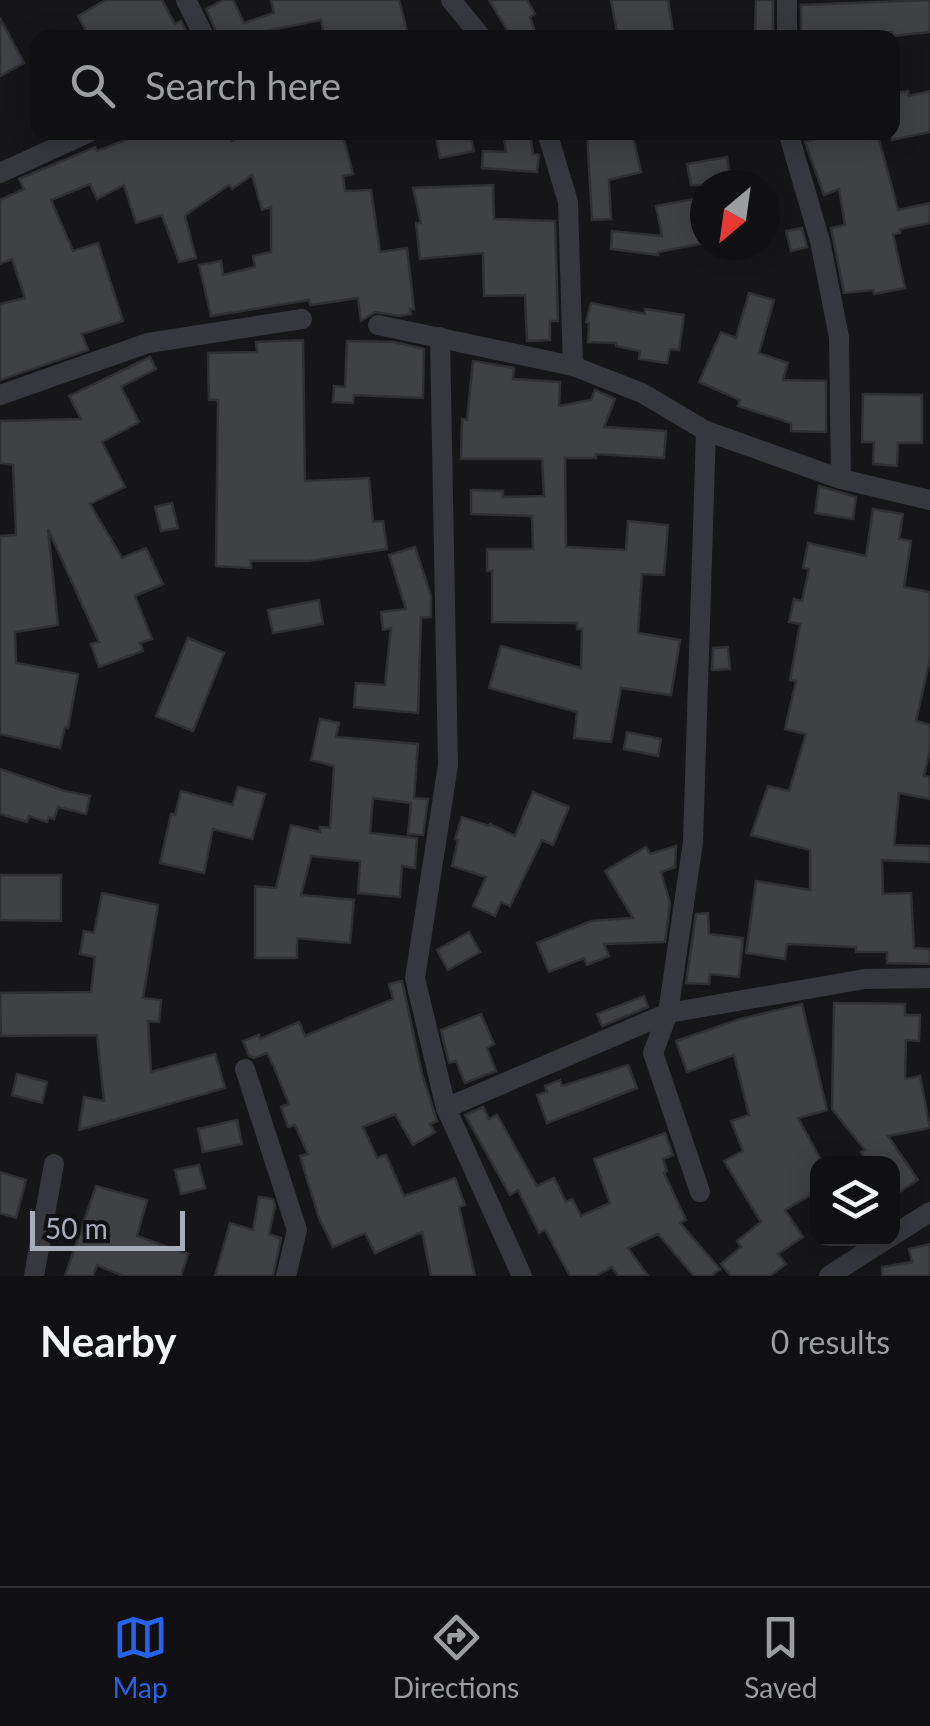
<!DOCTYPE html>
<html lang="en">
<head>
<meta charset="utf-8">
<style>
	body { margin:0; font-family:Lato,sans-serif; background:#19191b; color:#f1f3f6 }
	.controls { position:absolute; right:30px; bottom:30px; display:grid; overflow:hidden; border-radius:20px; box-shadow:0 5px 25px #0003 }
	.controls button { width:90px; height:90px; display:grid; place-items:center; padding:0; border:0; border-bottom:2px solid #303032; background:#101012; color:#f1f3f6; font:50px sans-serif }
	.compass { position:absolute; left:690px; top:170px; width:90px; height:90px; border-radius:50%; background:#101012; box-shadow:0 5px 25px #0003; rotate:209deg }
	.scale { position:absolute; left:30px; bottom:25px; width:155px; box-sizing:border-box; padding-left:10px; border:5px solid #a8adb8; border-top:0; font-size:28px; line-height:35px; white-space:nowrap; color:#a8adb8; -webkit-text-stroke:8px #111113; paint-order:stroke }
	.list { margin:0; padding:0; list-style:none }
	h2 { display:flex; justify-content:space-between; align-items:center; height:130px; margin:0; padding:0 40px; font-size:42px }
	h2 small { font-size:32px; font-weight:400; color:#9c9d9f }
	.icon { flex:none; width:55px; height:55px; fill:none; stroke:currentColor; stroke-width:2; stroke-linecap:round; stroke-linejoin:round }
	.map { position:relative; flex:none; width:930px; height:1276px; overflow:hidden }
	.search { position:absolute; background:#101012; box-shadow:0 5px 25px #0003; left:30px; right:30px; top:30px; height:110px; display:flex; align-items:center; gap:25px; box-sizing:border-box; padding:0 35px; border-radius:20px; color:#9c9d9f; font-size:38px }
	.sheet { height:310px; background:#101012 }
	nav { display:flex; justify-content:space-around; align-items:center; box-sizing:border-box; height:140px; border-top:2px solid #303032; background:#101012; font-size:28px; color:#9c9d9f }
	nav a { display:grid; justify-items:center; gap:5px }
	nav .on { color:#2563eb }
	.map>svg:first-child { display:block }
</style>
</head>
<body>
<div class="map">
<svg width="930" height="1276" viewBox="0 0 930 1276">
	<rect width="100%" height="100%" fill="#161618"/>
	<g fill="#404145" stroke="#303034" stroke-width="2.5">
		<polygon points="106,0 162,0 175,24 181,21 189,38 90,38 78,16"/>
		<polygon points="224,0 233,0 244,23 274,13 271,0 399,0 409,38 325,38 321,20 261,32 263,38 219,38 206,9"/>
		<polygon points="489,0 527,0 535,14 530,17 537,38 512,38"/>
		<polygon points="611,0 668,0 673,31 618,38"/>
		<polygon points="756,0 773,0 773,38 755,37"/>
		<polygon points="930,0 930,32 892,36 892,32 801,37 801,5"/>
		<polygon points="0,18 24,63 0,76"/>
		<polygon points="908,91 909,96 930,91 930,132 892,140 892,94"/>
		<polygon points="146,132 226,132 232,141 247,132 342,132 353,174 343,176 345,191 371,190 380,252 407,248 414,309 410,309 411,314 400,316 375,312 361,321 358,298 310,305 309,300 211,316 199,265 221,261 223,275 255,267 253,256 271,252 271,207 262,210 252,175 232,189 229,185 187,214 185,217 196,258 179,262 162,215 136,223 124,185 97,199 90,184 51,200 73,251 98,243 123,321 82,334 88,350 0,380 0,304 25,298 12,259 0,264 0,200 24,189 19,179 95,147 97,151"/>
		<polygon points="435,132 470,132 474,151 440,158"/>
		<polygon points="503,132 530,132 533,154 539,155 537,172 482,168 483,151 506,152"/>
		<polygon points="587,132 632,132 641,172 609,180 611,219 592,220"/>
		<polygon points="842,132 877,132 898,210 930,203 930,223 900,229 900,233 893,234 905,288 874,294 873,290 844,293 831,228 845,225 839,189 824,195 805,142"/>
		<polygon points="727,157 732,185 691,185 687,164"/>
		<polygon points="493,185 494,219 555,221 558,321 550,321 550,340 527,341 525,295 484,296 483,253 420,259 416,223 421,223 413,188"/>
		<polygon points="705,197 705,243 658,252 658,255 611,249 612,231 662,236 656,206"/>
		<polygon points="802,228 807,247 791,251 786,231"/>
		<polygon points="749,293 774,300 759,353 788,363 783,380 826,381 826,432 791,431 791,423 738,406 740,400 699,382 721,332 736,338"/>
		<polygon points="591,303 645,314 645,309 684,315 679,350 670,349 667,363 639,359 640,351 616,346 616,343 588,342 589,323 586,322"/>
		<polygon points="303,340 305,481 369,478 373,522 383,521 387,549 309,561 251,561 251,568 216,566 218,400 209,400 208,353 257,352 256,342"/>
		<polygon points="347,341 394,342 424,349 423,398 354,395 353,403 333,402 334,386 345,387"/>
		<polygon points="150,357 156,369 121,387 139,422 102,442 125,487 90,504 122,558 146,548 163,584 135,596 152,639 140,643 143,651 99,667 91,644 99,642 48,529 58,625 15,632 16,663 78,674 68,728 65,727 60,748 0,734 0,536 16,535 13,465 0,463 0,421 81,419 69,396"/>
		<polygon points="473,361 514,368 513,379 560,382 559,406 591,400 595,390 615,399 604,427 666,431 664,458 596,454 596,458 565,458 566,547 626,550 628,521 668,525 664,575 642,574 638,633 680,640 671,695 621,688 611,742 574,738 577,712 489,688 501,646 581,668 582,629 577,629 577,623 492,622 492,571 487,571 487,549 533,549 532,516 471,514 471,490 503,491 503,497 544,496 542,459 461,459 462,419 467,420"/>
		<polygon points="863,394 922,395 922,443 898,443 897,466 873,464 874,442 862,442"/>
		<polygon points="819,486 856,497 853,519 815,513"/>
		<polygon points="172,503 178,528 161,531 155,507"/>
		<polygon points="873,509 903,514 899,539 911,541 904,587 930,592 930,659 916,721 930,725 930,750 924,776 930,777 930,799 899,793 894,845 930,846 930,862 882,860 883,894 911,893 914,948 930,949 930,964 887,963 887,952 856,952 856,947 787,944 785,959 746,953 756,881 810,890 810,850 751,835 768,786 789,791 806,734 785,729 796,681 790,680 800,624 789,622 794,599 802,601 809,569 803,568 808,543 866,556"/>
		<polygon points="415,547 431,596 431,617 421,618 418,713 354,707 356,683 385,685 391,628 383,630 381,612 406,609 389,555"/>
		<polygon points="319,600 323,624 273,633 268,610"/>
		<polygon points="188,638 224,653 193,731 156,716"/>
		<polygon points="728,647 730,669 712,670 713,648"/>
		<polygon points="320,719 339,723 336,737 418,744 414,798 428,799 423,835 408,834 411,803 373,798 370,833 417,838 415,868 402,866 400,897 358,893 360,861 311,856 301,895 354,900 350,943 297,938 297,958 255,958 255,886 276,888 291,825 320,832 320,827 330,828 334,766 311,760"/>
		<polygon points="627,732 661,739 658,756 624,749"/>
		<polygon points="0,769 65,791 90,796 86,814 58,807 54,819 49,817 47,822 29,816 27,822 0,814"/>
		<polygon points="238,787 265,794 252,839 213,829 204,873 160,863 171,814 175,815 181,791 233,805"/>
		<polygon points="533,792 569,807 553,845 542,840 510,906 501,902 495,916 473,906 486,877 452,866 458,840 455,839 462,817 489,826 490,824 515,836"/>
		<polygon points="676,846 675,867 661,872 670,903 665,942 604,944 609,956 587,965 584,958 549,972 537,943 591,921 633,918 605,871 646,847 650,854"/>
		<polygon points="0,875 61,875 61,921 0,920"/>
		<polygon points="102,893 158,905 143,998 161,1000 159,1022 148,1021 151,1072 215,1054 225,1088 79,1130 84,1097 104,1101 97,1035 1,1036 0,993 91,992 95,957 80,954 84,931 94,933"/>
		<polygon points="708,913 709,934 743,938 739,977 710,974 709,984 686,983 696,914"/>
		<polygon points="469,932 480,952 448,970 437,950"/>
		<polygon points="402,981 422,1074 437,1121 430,1124 435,1132 413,1145 395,1114 363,1127 377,1158 386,1155 404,1196 455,1178 465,1205 459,1207 475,1276 431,1276 422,1232 375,1253 365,1233 333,1247 319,1218 300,1156 308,1154 295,1125 288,1127 281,1107 289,1104 274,1067 267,1053 254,1058 249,1056 243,1041 259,1035 260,1039 299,1022 305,1036 393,999 389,984"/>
		<polygon points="644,996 648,1007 602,1026 597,1014"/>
		<polygon points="834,1003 905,1004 905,1015 920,1015 919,1041 906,1040 905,1079 920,1076 930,1128 888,1136 918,1180 892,1197 892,1164 868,1164 861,1152 865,1150 832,1109"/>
		<polygon points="802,1004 827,1110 798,1118 823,1164 818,1164 818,1191 785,1210 803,1237 778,1254 786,1264 770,1276 731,1276 721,1264 741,1247 737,1241 761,1222 724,1161 743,1151 731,1121 749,1115 734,1055 687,1072 676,1041 740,1019"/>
		<polygon points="481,1014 494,1044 487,1048 496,1071 465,1083 456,1061 449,1063 441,1030"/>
		<polygon points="628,1065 637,1088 547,1123 537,1095 547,1092 545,1086 560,1080 562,1086"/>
		<polygon points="17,1074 47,1082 42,1103 12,1095"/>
		<polygon points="483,1107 489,1119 497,1115 537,1186 554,1178 566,1202 572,1199 581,1216 610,1203 594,1159 665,1133 673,1155 663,1159 667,1171 664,1173 686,1220 680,1223 720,1269 711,1276 694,1276 658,1234 628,1248 648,1276 618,1276 612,1267 596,1276 570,1276 545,1230 539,1233 518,1190 510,1195 465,1115"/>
		<polygon points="237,1120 242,1144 203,1152 198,1129"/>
		<polygon points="199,1165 205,1188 181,1194 175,1170"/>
		<polygon points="0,1172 26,1180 16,1218 0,1213"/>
		<polygon points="96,1186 147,1200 137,1236 188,1254 181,1276 123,1276 97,1265 93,1276 65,1276"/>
		<polygon points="259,1197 273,1199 275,1206 269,1234 281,1238 273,1276 215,1276 230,1223 253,1230"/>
		<polygon points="930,1244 930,1276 882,1276 882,1267 912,1262 909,1249"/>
	</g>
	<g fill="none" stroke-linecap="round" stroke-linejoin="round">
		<g stroke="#37383d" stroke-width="20">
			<polyline points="186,0 205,38"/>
			<polyline points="451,0 482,38"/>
			<polyline points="787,0 787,38"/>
			<polyline points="547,132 568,202 573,366"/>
			<polyline points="788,132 820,241 839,337 841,479"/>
			<polyline points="0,173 90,132"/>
			<polyline points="378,325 573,366 642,393 706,431 841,479 930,500"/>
			<polyline points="440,337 448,765 415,978 446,1108 522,1276"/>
			<polyline points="0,395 148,343 302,319"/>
			<polyline points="245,1069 297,1230 286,1276"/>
			<polyline points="446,1108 668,1013 865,979 930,978"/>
			<polyline points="700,1192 653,1053 668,1013 693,842 706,431"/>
			<polyline points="892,1236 930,1212"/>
			<polyline points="34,1276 54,1164"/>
			<polyline points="829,1276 888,1238"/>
		</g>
	</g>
</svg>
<div class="controls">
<button><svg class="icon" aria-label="layers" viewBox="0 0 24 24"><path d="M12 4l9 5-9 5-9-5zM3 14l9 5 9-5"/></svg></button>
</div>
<svg class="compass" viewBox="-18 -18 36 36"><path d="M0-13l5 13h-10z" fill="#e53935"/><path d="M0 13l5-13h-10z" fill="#9c9d9f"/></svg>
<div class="scale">50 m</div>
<div class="search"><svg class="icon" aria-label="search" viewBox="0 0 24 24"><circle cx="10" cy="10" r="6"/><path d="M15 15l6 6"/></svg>Search here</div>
</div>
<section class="sheet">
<h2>Nearby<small>0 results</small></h2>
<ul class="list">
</ul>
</section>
<nav>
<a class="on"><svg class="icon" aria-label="map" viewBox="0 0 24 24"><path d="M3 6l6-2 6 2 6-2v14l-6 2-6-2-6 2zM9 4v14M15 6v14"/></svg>Map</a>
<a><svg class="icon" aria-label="directions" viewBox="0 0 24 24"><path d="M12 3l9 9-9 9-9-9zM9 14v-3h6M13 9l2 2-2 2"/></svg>Directions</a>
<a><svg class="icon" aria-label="saved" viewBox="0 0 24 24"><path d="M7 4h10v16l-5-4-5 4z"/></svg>Saved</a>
</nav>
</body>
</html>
